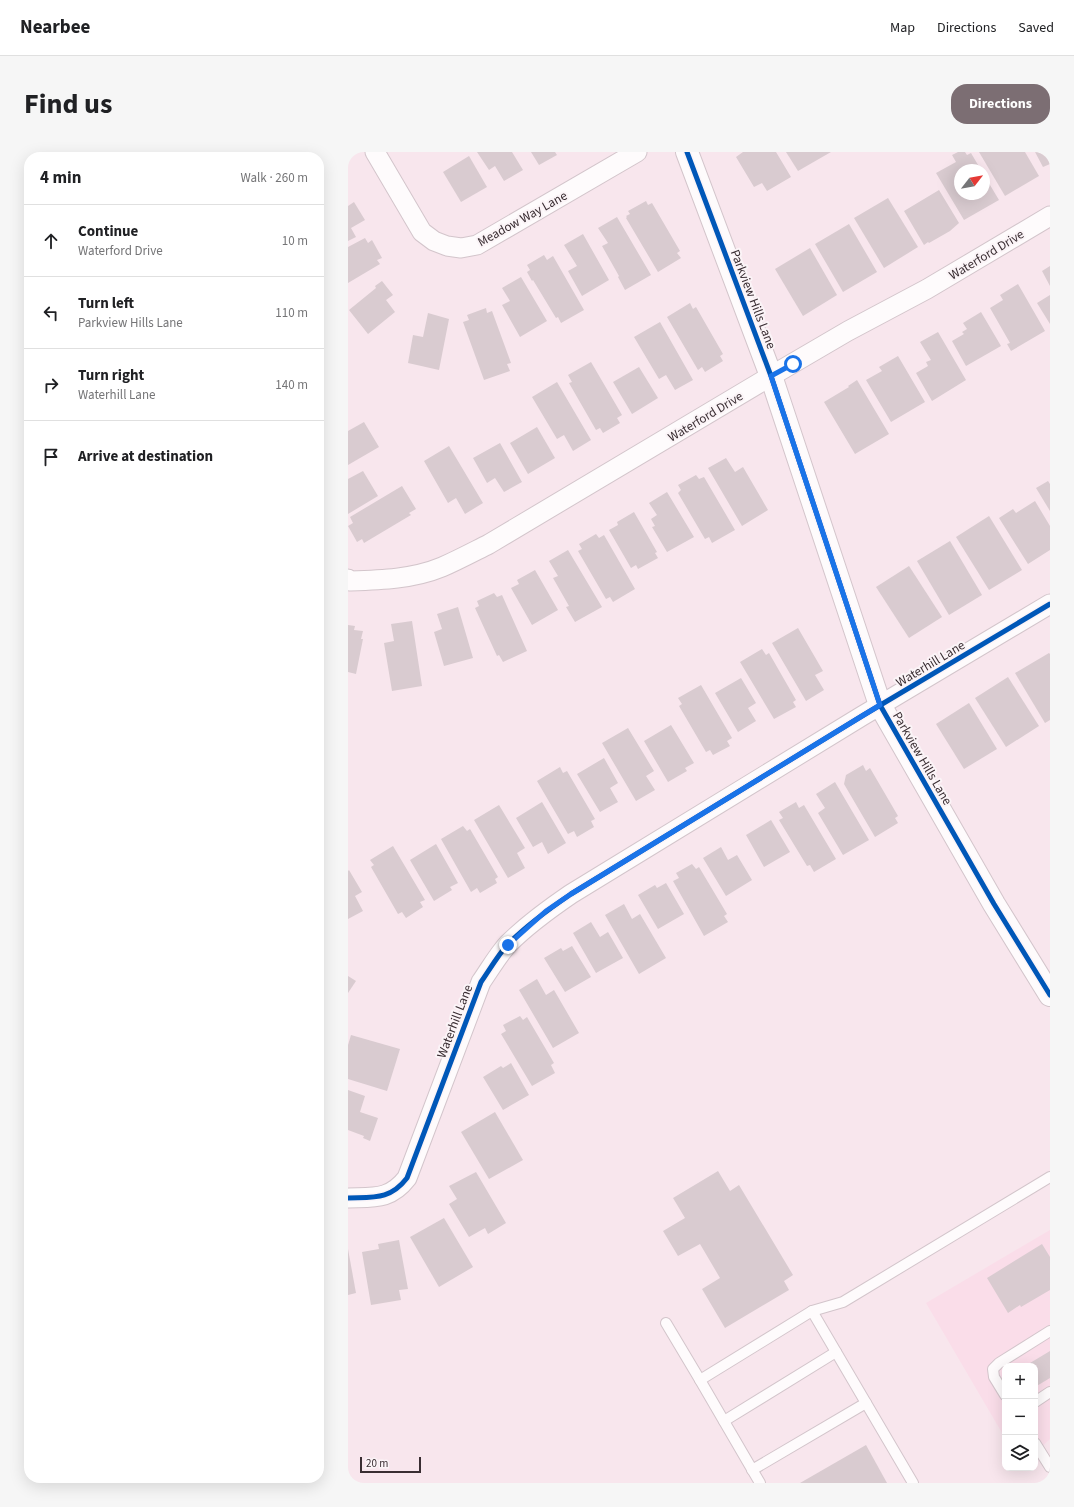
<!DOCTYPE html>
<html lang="en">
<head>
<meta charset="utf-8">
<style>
	body { margin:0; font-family:"Source Sans 3",sans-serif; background:#f6f6f6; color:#202124 }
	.controls { position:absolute; right:12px; bottom:12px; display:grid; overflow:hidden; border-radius:8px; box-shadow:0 4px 16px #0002 }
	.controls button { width:36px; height:36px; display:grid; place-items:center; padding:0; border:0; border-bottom:1px solid #e0e0e0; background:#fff; color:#202124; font:20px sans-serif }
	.compass { position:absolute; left:606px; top:12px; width:36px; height:36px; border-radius:50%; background:#fff; box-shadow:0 4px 16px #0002; rotate:59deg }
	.scale { position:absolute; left:12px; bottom:10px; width:61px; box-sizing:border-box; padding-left:4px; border:2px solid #392d32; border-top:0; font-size:11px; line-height:14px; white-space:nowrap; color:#392d32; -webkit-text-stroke:3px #fbf4f7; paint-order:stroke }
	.stop { position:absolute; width:12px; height:12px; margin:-9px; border:3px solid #1a73e8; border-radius:50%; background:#fff }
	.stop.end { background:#1a73e8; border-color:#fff; box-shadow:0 1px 4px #0008 }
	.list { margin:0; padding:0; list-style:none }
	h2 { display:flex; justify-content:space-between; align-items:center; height:52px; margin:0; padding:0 16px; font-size:17px }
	h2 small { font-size:13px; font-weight:400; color:#757577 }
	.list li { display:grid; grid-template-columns:26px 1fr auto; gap:12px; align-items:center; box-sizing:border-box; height:72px; padding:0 16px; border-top:1px solid #e0e0e0 }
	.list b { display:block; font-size:15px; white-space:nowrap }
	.list p { margin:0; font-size:13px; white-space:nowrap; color:#757577 }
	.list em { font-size:13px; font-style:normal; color:#757577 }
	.icon { flex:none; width:22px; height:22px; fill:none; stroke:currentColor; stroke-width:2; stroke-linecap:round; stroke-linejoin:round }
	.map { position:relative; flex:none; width:702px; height:1331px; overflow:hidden; border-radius:16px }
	header { display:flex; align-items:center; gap:24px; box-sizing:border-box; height:56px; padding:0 20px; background:#fff; border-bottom:1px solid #e0e0e0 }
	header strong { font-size:19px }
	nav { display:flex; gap:22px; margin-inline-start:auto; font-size:14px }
	.intro { display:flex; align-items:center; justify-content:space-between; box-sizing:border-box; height:96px; padding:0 24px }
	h1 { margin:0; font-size:28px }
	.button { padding:10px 18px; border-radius:16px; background:#7c6e73; color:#fff; font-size:14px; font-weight:700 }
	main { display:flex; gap:24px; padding:0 24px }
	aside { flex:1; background:#fff; border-radius:16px; box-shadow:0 4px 16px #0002 }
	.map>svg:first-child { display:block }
</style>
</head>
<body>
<header>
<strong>Nearbee</strong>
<nav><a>Map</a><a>Directions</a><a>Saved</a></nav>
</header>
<div class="intro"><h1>Find us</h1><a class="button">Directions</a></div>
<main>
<aside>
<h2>4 min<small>Walk · 260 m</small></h2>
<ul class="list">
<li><svg class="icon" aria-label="ahead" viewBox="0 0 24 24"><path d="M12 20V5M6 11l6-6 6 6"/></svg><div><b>Continue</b><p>Waterford Drive</p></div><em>10 m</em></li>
<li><svg class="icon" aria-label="left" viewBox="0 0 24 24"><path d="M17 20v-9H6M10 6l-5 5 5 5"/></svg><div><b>Turn left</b><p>Parkview Hills Lane</p></div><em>110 m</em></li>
<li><svg class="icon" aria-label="right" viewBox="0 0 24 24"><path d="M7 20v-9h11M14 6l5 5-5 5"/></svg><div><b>Turn right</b><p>Waterhill Lane</p></div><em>140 m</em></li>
<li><svg class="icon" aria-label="arrive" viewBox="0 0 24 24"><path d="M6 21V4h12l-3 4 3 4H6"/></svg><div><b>Arrive at destination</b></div></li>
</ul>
</aside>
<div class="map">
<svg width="702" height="1331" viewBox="0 0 702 1331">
	<rect width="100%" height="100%" fill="#f8e6ed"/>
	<polygon fill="#fadde9" points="702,1078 702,1287 687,1301 687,1214 657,1214 657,1286 578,1151"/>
	<g fill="#d9cbd0">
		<polygon points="129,0 164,0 175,18 156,29 147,14 141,18"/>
		<polygon points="183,0 207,0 209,3 191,13"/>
		<polygon points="395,0 428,0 443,25 419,39 414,31 406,35 388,5"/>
		<polygon points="438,0 483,0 450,19"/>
		<polygon points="610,0 617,0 619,3 623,1 633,18 612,18 612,42 636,42 636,23 651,48 616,68 588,21 608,10 604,3"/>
		<polygon points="631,0 677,0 691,24 657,44"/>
		<polygon points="687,0 702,0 702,12 695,15"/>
		<polygon points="121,4 139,35 113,50 95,20"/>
		<polygon points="591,38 611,71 602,79 581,91 580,90 576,93 556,59"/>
		<polygon points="540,46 570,95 536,116 506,66"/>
		<polygon points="298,49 300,53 304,51 332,99 329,101 333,106 310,120 278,66 279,65 278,64 282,62 280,59"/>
		<polygon points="6,50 17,68 3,76 8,85 0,89 0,54"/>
		<polygon points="269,65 303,123 277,138 270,125 271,124 254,94 260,91 250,76"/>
		<polygon points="501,72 529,120 495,140 467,92"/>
		<polygon points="235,82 261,128 234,144 220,119 229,114 216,93"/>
		<polygon points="17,86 20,91 24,88 34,106 29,108 32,112 0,131 0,95"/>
		<polygon points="462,96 489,143 455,164 427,117"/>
		<polygon points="196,103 199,108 205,104 236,158 213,171 210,165 208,166 185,128 184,129 179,120 182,118 179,113"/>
		<polygon points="702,114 702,134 694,119"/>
		<polygon points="173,125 199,169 172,185 154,153 162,149 154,136"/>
		<polygon points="34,129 45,143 38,148 47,160 20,182 1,158 28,136 27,134"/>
		<polygon points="670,132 697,179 663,199 659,192 662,191 642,156 655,148 652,143"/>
		<polygon points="702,143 702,172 689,151"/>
		<polygon points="342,151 345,157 348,155 375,202 372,204 375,209 357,220 354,215 350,218 319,165"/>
		<polygon points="138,156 139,161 144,159 163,211 159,212 162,219 136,228 115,170 121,168 119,163"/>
		<polygon points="633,160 653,194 618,214 604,189 616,182 614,180 619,177 615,171"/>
		<polygon points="80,161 101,167 91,218 60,211 65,183 75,185"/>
		<polygon points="312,170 345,228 327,238 318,223 311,227 286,185"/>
		<polygon points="590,180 618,228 584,249 568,221 580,214 578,210 583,208 572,190"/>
		<polygon points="550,204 577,250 543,270 518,228 534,219 531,215"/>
		<polygon points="243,210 274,263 269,266 272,271 255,281 252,276 248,278 221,231 224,230 220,223"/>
		<polygon points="291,215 310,246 284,262 265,230"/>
		<polygon points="509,228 541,282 507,302 476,250 501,235 500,234"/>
		<polygon points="209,230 243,288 225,299 216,283 209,287 184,245"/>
		<polygon points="16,270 31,295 0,313 0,279"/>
		<polygon points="189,275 207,306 180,322 162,291"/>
		<polygon points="152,291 174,330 156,340 147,326 139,331 125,306"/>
		<polygon points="101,294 135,351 117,362 108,346 100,351 76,309"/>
		<polygon points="378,306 387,320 395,315 420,358 394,374 360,316"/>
		<polygon points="15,319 30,344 0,362 0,327"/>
		<polygon points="348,323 351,327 356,325 387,378 364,391 361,385 357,387 330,341 333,338 330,333"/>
		<polygon points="700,329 702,332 702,359 688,336"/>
		<polygon points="54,334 68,357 61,361 63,363 16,391 14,387 9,390 0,374 5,371 2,365"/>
		<polygon points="319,340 346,385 319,400 304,375 307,374 303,367 309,363 301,351"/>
		<polygon points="687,349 702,374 702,398 680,412 651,366 665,357 668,361"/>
		<polygon points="286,360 309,400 307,401 310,406 290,417 288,413 283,416 261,378 270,373 269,370"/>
		<polygon points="641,364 674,418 641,438 608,385"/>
		<polygon points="248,382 251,386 256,383 287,437 265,450 262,445 258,447 230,399 234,397 231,392"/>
		<polygon points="602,389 634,443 601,463 569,409"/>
		<polygon points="220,398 254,455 227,470 218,455 221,454 205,426 210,424 201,409"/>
		<polygon points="561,414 594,465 561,486 528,435"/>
		<polygon points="187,418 210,458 184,473 163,436 171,432 169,428"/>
		<polygon points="146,441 149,445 154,443 179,499 155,510 151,503 149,504 127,456 131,454 129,449"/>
		<polygon points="110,455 125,506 96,514 86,480 94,477 89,462"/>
		<polygon points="64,469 74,534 44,539 36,491 46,489 43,472"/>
		<polygon points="0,473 7,474 6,478 15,479 13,487 15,487 8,522 0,520"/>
		<polygon points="450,476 475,519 467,523 476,538 458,549 424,491"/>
		<polygon points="414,497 418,503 421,501 448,548 445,550 448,555 426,567 392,510"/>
		<polygon points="701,501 702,502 702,568 697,571 667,521"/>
		<polygon points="660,525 691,574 658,595 627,546"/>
		<polygon points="393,526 408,551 400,556 408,569 390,580 367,541"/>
		<polygon points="353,533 384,586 379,589 382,594 365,603 362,598 358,600 331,554 334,552 330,546"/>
		<polygon points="621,551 649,597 616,617 588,572"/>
		<polygon points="323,573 346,611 337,616 339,619 320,630 296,589"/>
		<polygon points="280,576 306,619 298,624 307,638 288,649 254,591"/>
		<polygon points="256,606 270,631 262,636 270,650 252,660 229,622"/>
		<polygon points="515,613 518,619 522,616 550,664 547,666 550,671 527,685 496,632 498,623"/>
		<polygon points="212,615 215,621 219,619 247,667 243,669 246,675 229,685 226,679 220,682 189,629"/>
		<polygon points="487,630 521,688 495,703 470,661 477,656 468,642"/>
		<polygon points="194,650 218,691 200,702 194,690 185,695 168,666"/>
		<polygon points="448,650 451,656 456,653 488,707 466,720 462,713 459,714 431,668 435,666 431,660"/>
		<polygon points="151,653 177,696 169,701 177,716 160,726 126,668"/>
		<polygon points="423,668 442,700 416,715 398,683"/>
		<polygon points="115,674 119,679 122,677 150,725 147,727 149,731 132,741 129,736 123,740 93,687"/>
		<polygon points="88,692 110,731 102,735 104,738 86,749 62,708"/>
		<polygon points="45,694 77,748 72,750 75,755 58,766 54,760 50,762 23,715 26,713 22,708"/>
		<polygon points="373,695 380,708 389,703 404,728 378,744 355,706"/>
		<polygon points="344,712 348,717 351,715 379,762 376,764 380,770 356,784 325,729 331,726 328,721"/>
		<polygon points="1,718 14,740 7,744 15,759 0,767 0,719"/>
		<polygon points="318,731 336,762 310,777 290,743 307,733 309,736"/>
		<polygon points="276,752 284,767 292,762 318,806 291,822 257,763"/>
		<polygon points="243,770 252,785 260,780 275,806 248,821 225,781"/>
		<polygon points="224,794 243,825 217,840 196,806 213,796 215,799"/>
		<polygon points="0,824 8,829 0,841"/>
		<polygon points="189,827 198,843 206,838 231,881 205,896 171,838"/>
		<polygon points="172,864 175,868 179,865 206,911 203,913 207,921 184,934 153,882 158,879 155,873"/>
		<polygon points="3,883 52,897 39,939 0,927 0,893"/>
		<polygon points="163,911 181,943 155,958 135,925 153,914 155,916"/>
		<polygon points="0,938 17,944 12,960 30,966 22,989 15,986 16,984 0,978"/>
		<polygon points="147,960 175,1008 141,1027 113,980"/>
		<polygon points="370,1019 382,1039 391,1033 445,1123 436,1129 441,1138 377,1176 354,1137 372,1126 352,1092 330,1104 315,1079 337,1066 325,1046"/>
		<polygon points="128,1020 158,1071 140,1082 137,1076 121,1085 101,1052 109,1047 101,1034"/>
		<polygon points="96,1066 125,1115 91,1135 62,1085"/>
		<polygon points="51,1088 60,1137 51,1138 53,1148 23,1153 14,1100 31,1097 30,1092"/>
		<polygon points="694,1092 702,1105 702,1138 673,1155 672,1153 660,1161 639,1126"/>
		<polygon points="0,1097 8,1141 0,1143"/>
		<polygon points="702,1199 702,1226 687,1235 687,1214 677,1214"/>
		<polygon points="518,1293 539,1331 452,1331"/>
	</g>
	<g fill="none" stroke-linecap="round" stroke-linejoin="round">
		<defs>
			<g id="lane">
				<polyline points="464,1159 495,1150 702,1025"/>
				<polyline points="318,1171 352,1228"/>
				<polyline points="657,1243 646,1225 645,1217 651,1211 702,1179"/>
				<polyline points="687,1250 702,1240"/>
				<polyline points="376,1269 488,1200"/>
				<polyline points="687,1291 702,1315"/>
				<polyline points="404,1318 518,1251"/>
				<polyline points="412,1331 352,1228 464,1159 565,1331"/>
			</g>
			<g id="street">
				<polyline points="27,0 74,80 86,89 99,94 113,96 129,93 289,0"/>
				<path d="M0 427 2 429C33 428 65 427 94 415 110 408 125 400 141 392L423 224 500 179 579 137 702 64"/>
				<path d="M0 1046C26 1045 42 1048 59 1026L133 830C142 817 150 803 160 792 179 773 201 757 223 742L514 564 702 452"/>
			</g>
			<polyline id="secondary" points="339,0 423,224 532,553 646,752 702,843"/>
		</defs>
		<use href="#lane" stroke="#d3c5cb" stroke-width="12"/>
		<use href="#street" stroke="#d3c5cb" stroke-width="21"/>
		<use href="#secondary" stroke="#d3c5cb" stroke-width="24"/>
		<use href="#lane" stroke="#fefbfc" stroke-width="10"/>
		<use href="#street" stroke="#fefbfc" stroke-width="19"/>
		<use href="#secondary" stroke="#fefbfc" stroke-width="22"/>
		<defs>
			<g id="cycleway">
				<polyline points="339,0 423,224 532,553 646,752 702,843"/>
				<path d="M0 1046C26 1045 42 1048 59 1026L133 830C142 817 150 803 160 792 179 773 201 757 223 742L514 564 702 452"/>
			</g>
		</defs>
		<use href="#cycleway" stroke="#fbf4f7" stroke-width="8"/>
		<use href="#cycleway" stroke="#0057b8" stroke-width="5"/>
	</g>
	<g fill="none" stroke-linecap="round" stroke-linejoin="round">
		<polyline stroke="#1a73e8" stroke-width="5" points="160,793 198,759 223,742 532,553 423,224 445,212"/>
	</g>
	<g text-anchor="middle" stroke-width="4" stroke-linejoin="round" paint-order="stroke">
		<g font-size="13" fill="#392d32" stroke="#fbf4f7">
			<text transform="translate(174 66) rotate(-29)" y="5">Meadow Way Lane</text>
			<text transform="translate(638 102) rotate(-31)" y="5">Waterford Drive</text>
			<text transform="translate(406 147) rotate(69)" y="5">Parkview Hills Lane</text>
			<text transform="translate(357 264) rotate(-31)" y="5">Waterford Drive</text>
			<text transform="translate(582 511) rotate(-31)" y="5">Waterhill Lane</text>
			<text transform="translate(575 606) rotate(60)" y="5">Parkview Hills Lane</text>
			<text transform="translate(106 869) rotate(-69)" y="5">Waterhill Lane</text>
		</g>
	</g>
</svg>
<div class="controls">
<button>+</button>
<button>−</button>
<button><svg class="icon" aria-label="layers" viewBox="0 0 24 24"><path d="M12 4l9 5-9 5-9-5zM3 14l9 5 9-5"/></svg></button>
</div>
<svg class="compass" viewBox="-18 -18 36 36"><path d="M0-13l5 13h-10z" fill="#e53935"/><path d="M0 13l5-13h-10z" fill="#757577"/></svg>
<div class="scale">20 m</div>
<div class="stop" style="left:445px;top:212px"></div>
<div class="stop end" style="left:160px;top:793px"></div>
</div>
</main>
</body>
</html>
